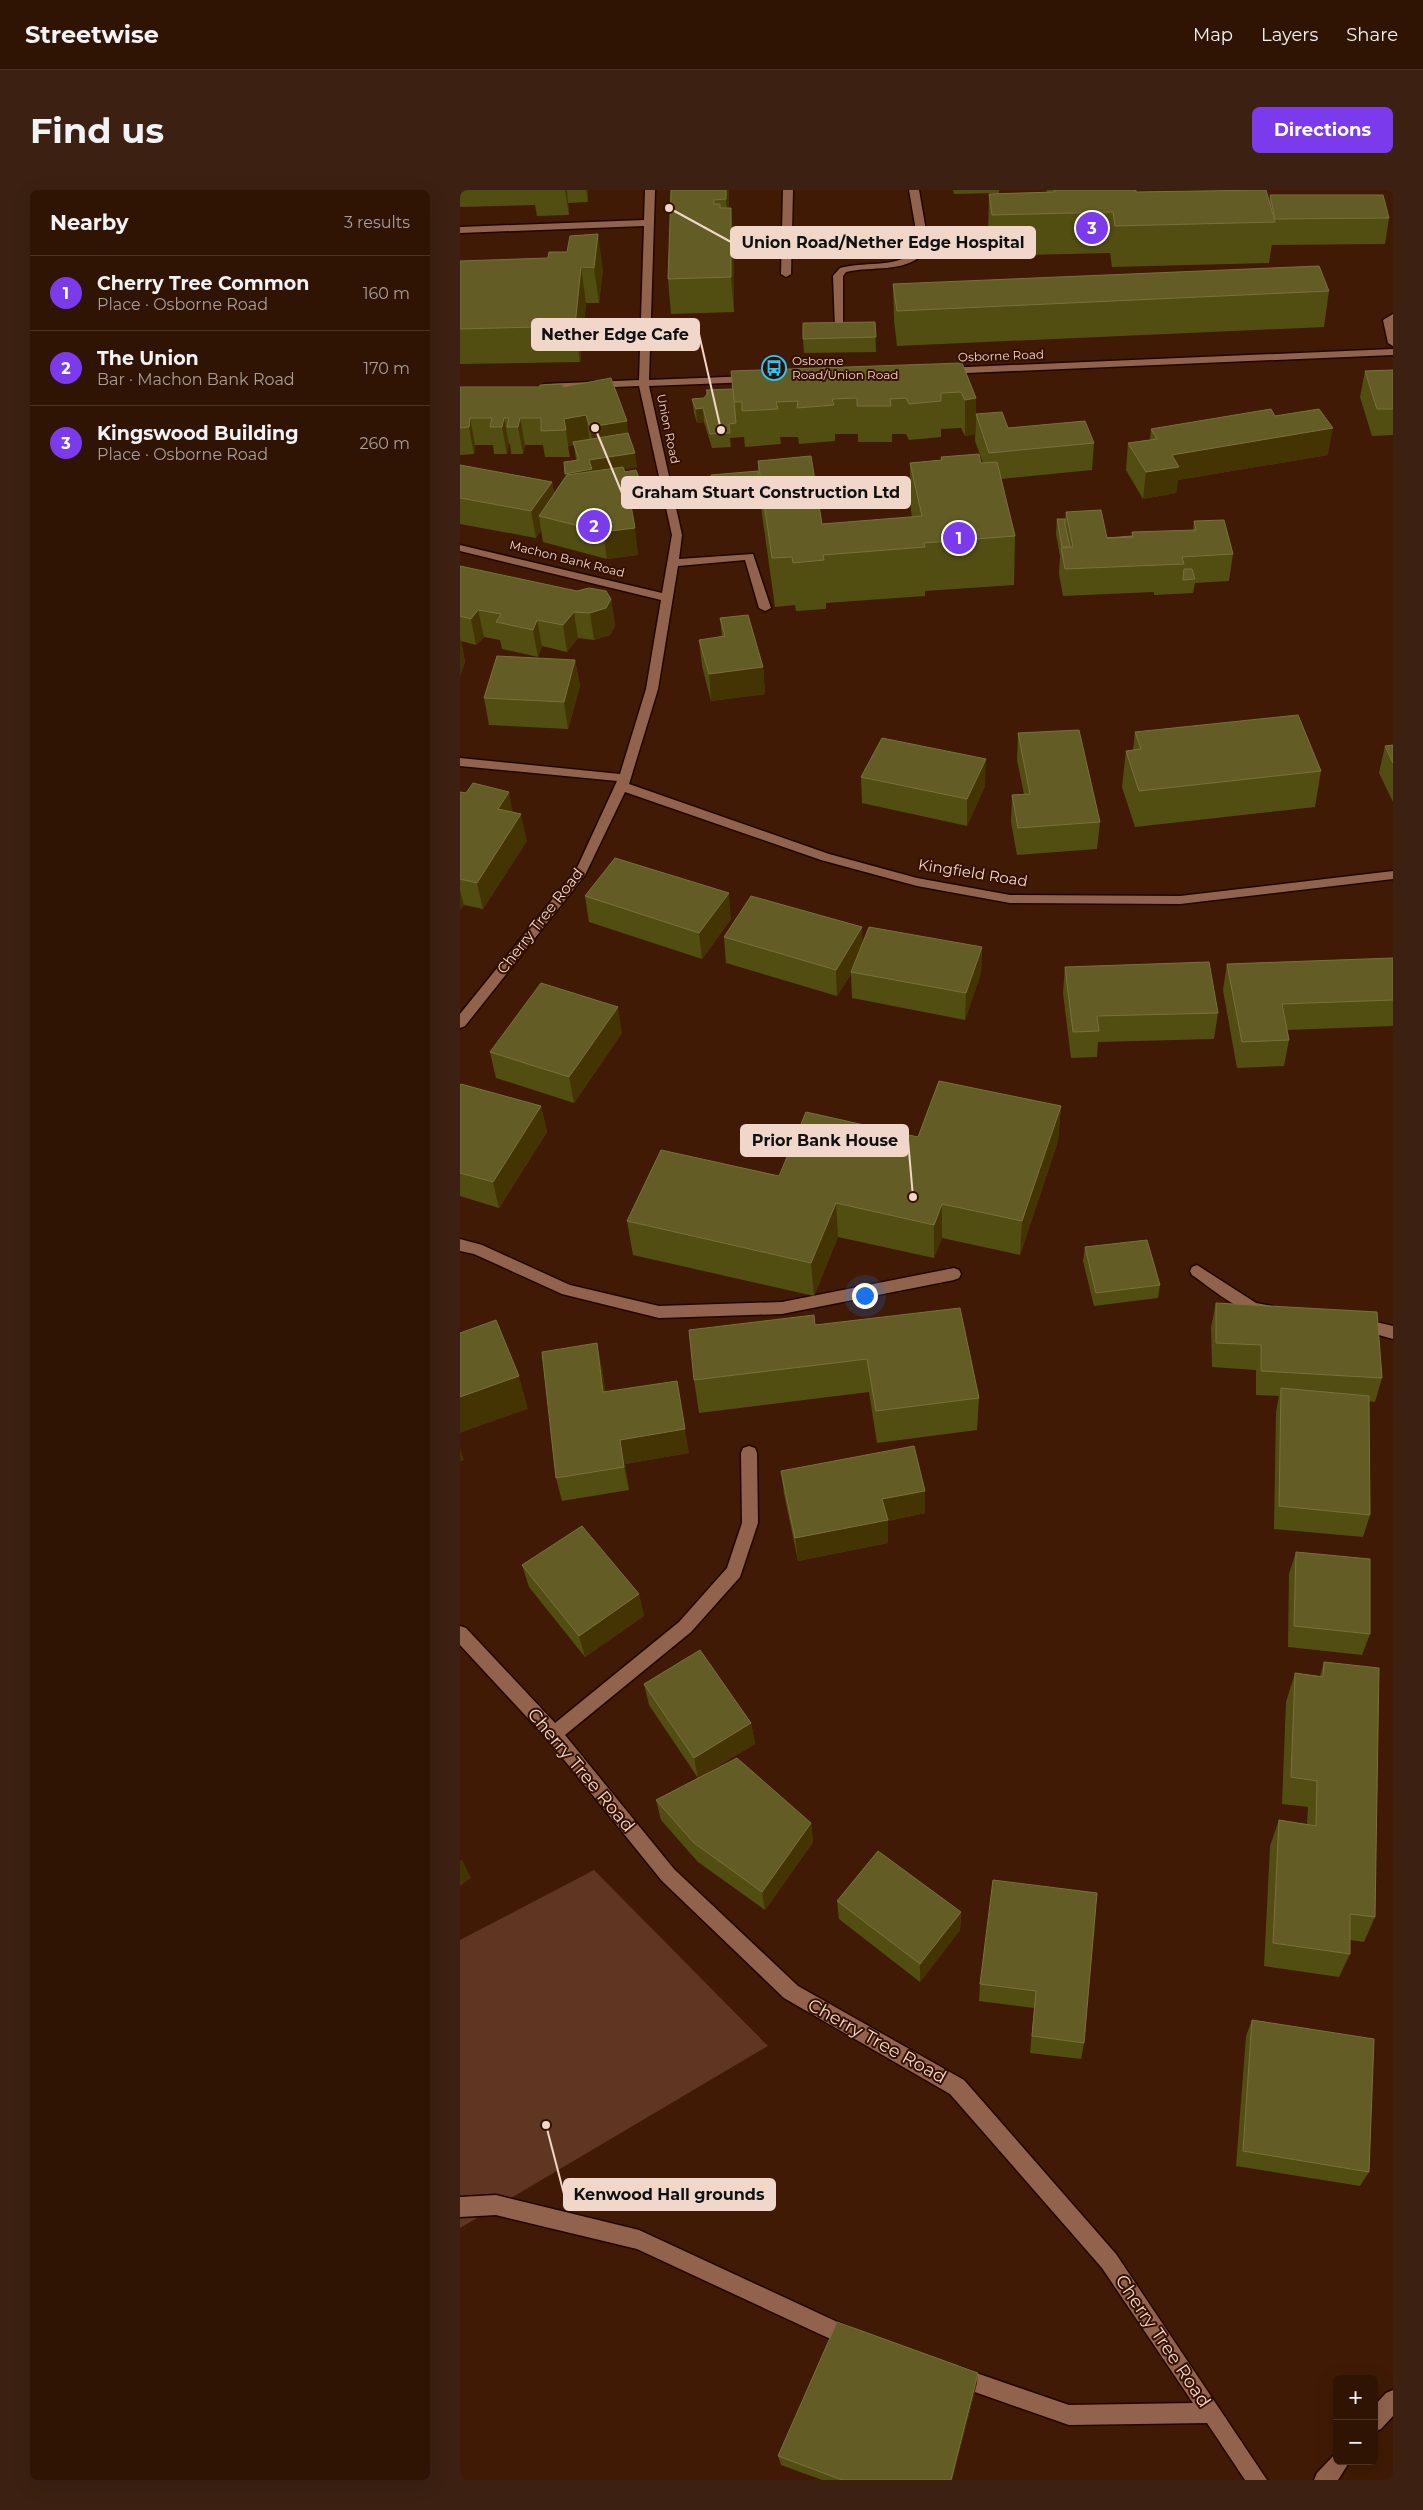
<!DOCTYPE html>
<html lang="en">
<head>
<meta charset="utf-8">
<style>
	body { margin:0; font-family:Montserrat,sans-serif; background:#3c2112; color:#f1f3f6 }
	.controls { position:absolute; right:15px; bottom:15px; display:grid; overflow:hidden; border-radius:8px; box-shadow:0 5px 20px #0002 }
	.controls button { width:45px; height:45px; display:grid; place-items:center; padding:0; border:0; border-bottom:1px solid #4b3325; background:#301403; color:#f1f3f6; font:25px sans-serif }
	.you { position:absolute; left:404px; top:1105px; width:18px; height:18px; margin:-12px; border:4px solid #fff; border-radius:50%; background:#1a73e8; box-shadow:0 0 0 8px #1a73e833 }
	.badge { display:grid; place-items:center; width:32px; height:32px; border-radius:50%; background:#7c3aed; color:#fff; font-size:16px; font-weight:700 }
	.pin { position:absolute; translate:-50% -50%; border:2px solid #fff; box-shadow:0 1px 5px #0006 }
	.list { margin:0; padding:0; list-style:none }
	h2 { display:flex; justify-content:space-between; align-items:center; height:65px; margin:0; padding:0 20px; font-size:21px }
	h2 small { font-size:16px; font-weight:400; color:#a89e9a }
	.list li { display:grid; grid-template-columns:32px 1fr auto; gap:15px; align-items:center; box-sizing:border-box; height:75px; padding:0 20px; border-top:1px solid #4b3325 }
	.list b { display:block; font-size:19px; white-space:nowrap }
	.list p { margin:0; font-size:16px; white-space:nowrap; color:#a89e9a }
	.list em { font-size:16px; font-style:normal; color:#a89e9a }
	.map { position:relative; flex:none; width:933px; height:2290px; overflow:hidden; border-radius:8px }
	header { display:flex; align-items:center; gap:30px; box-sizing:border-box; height:70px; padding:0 25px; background:#301403; border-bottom:1px solid #4b3325 }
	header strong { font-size:24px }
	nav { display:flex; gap:28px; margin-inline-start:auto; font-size:18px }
	.intro { display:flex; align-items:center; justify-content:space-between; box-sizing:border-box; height:120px; padding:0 30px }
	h1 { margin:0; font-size:35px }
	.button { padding:12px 22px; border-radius:8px; background:#7c3aed; color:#fff; font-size:18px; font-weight:700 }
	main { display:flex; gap:30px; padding:0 30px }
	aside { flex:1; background:#301403; border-radius:8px; box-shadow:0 5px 20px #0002 }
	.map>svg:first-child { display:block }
</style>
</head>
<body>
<header>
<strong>Streetwise</strong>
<nav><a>Map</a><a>Layers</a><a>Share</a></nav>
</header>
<div class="intro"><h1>Find us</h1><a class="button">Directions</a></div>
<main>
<aside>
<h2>Nearby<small>3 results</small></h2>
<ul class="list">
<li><span class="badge">1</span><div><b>Cherry Tree Common</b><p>Place · Osborne Road</p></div><em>160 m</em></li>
<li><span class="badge">2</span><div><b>The Union</b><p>Bar · Machon Bank Road</p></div><em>170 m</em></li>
<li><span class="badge">3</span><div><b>Kingswood Building</b><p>Place · Osborne Road</p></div><em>260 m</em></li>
</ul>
</aside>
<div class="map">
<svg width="933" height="2290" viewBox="0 0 933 2290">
	<rect width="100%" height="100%" fill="#401a04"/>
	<polygon fill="#5e3622" points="134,1680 308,1856 0,2038 0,1750"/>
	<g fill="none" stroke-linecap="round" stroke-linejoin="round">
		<defs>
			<g id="minor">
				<polygon points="185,0 195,0 189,190 291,186 296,189 291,192 189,196 222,345 219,369 293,364 311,418 305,421 299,418 285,370 218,376 198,499 169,594 369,664 457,688 550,705 720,706 933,681 933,689 720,714 550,713 457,696 361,670 165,602 125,685 5,836 0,838 0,824 116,680 157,591 0,576 0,568 160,584 186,499 201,410 0,361 0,355 202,403 212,345 179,196 84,200 79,197 84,194 179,190 184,36 0,43 0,37 184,30"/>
				<polygon points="323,0 333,0 331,84 326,87 321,84"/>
				<path d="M449 0H459L469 58C448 85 415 75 386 82L383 86V135L375 137 373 86 380 78C406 71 440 79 459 58Z"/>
				<polygon points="933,124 933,156 928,153 923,130"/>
				<polygon points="933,159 933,165 484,184 479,181 484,178"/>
				<polygon points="0,1049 22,1055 110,1095 199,1116 322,1112 494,1078 499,1080 501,1084 499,1088 494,1090 322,1124 199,1128 102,1104 14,1064 0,1061"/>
				<path d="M737 1075 796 1113 812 1116 814 1120 812 1124C790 1132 751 1098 732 1085L730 1081 732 1077Z"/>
				<polygon points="899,1128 933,1136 933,1149 894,1138 892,1134 894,1130"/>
				<polygon points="289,1256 295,1258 297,1263 298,1333 280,1387 231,1442 105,1545 214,1679 338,1796 504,1890 656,2064 807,2290 785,2290 747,2233 609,2235 492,2194 489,2187 492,2180 499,2177 609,2215 733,2213 642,2078 490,1904 324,1808 202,1691 88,1550 0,1455 0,1436 6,1438 95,1533 219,1432 267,1378 282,1333 281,1263 283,1258"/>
				<polygon points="36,2005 179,2040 399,2142 402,2149 399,2156 392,2159 177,2059 36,2025 0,2027 0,2007"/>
				<polygon points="933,2200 933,2226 921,2239 914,2242 914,2216 926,2203"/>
				<polygon points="877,2262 877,2271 890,2271 878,2290 854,2290 857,2283"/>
			</g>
		</defs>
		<use href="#minor" stroke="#210600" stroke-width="3"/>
		<use href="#minor" fill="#91634d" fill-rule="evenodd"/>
	</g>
	<g fill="#524e11">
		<polygon points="0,0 128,0 128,12 108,13 109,25 77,26 75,15 0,17"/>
		<polygon points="211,0 269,0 269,18 274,53 274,122 211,124 208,89"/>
		<polygon points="493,0 539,0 539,3 494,4"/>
		<polygon points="586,0 676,0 676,2 809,13 810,5 929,28 925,54 812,55 812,54 809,73 652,77 650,63 531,66 528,44 529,4 587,2"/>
		<polygon points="0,71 143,79 139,113 126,113 120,172 0,174"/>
		<polygon points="433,94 869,101 864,137 437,156 434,130"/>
		<polygon points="415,132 416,162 344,163 343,149"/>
		<polygon points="502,173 516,208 515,244 505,246 501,238 481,239 481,247 449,250 446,244 432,244 432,252 398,252 398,244 375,244 375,251 339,254 338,247 320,247 321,254 285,257 284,247 270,248 271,257 252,258 244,232 237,233 234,223 232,209 244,208 246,205 246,200 273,199"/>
		<polygon points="933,180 933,245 912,246 900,207 905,181"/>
		<polygon points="0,197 104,197 168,243 177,277 164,279 165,282 179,288 182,314 171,319 178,365 147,369 83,352 81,340 76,348 0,334 0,275 92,292 94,303 116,270 114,255 108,256 110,267 85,267 83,255 65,255 63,264 51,264 50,254 49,254 47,264 34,264 33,255 15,255 14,264 0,265"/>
		<polygon points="516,224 548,238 634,253 632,280 541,289 555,346 554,395 465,401 465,406 366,413 366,419 336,421 335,415 315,417 300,310 254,314 251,285 298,281 298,271 362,334 452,327 451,321 450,273 481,270 481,267 523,273 515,251"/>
		<polygon points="815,226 868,265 718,290 716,303 683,309 666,280 668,253 690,250 691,239"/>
		<polygon points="606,322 647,348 672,346 672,342 733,340 734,331 773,364 769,391 735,393 733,403 694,405 694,402 603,406 599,384 600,366 596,344 597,329 605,329"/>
		<polygon points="0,376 151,409 155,436 150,445 134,450 118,448 107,462 82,456 78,467 42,459 40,450 24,447 16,455 1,451 5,472 0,486"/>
		<polygon points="260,428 303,477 305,504 251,511 242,476 239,450 262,447"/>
		<polygon points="115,470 120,496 108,539 29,535 24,508"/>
		<polygon points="675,542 861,581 855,617 675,637 662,597 666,561 673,560"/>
		<polygon points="558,543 640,632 637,659 557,665 551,632 552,605 564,604 557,570"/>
		<polygon points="933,555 933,612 919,583 925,556"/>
		<polygon points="401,587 525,596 507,636 402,613"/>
		<polygon points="0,602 53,622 67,651 23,719 4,715 0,720"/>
		<polygon points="125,706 271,729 242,769 129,732"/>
		<polygon points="402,737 402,753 522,757 521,783 505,830 392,808 391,784 377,806 266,773 264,747"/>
		<polygon points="933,768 933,836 827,840 829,850 824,876 777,878 763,800 767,774"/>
		<polygon points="605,777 758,823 754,849 638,852 637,867 611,868 603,803"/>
		<polygon points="162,843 114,913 36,888 30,862"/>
		<polygon points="0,895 81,916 87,942 39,1018 0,1006"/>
		<polygon points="601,916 598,951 560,1065 482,1048 474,1068 378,1047 354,1106 173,1065 167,1031 319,986 458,947"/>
		<polygon points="625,1057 700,1095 698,1108 634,1116 623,1071"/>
		<polygon points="756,1113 922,1188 915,1212 909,1211 910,1325 903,1347 814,1339 816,1222 819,1206 796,1205 796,1180 752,1177 751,1137"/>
		<polygon points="355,1135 519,1208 517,1240 417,1253 409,1202 239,1223 234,1190"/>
		<polygon points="142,1177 145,1202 229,1263 165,1274 169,1300 102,1311 96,1288"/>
		<polygon points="321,1281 465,1301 465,1323 428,1331 428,1353 338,1371 324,1304"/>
		<polygon points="836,1362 910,1444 902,1465 828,1457 829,1384"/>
		<polygon points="62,1375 179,1404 184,1426 125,1467 69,1397"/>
		<polygon points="864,1472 915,1727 904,1752 890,1750 890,1764 879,1787 804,1776 810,1656 819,1630 847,1634 848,1617 822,1614 826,1512 835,1483 860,1486"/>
		<polygon points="184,1494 291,1533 295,1554 238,1588 189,1515"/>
		<polygon points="196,1610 351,1633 353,1652 305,1720 238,1672 201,1630"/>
		<polygon points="533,1690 624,1853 621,1869 570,1863 574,1818 519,1811 520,1794"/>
		<polygon points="377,1711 501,1722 500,1740 460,1792 379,1729"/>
		<polygon points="792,1830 909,1982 900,1996 776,1976 786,1846"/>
		<polygon points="517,2193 492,2290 362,2290 321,2275 318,2266"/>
	</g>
	<g fill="#443303">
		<polygon points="105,0 107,0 108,13 109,25"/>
		<polygon points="126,0 128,0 128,12"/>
		<polygon points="266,0 269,0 269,44 266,9"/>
		<polygon points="271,18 274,53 274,122 271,87"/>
		<polygon points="138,44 143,79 139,113 134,78"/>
		<polygon points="121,77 126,113 120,172 115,136"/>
		<polygon points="516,208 515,244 505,246 505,210"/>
		<polygon points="243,218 244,232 237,233 236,219"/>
		<polygon points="126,225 130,252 113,252 114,255 108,256 110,267 104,229"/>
		<polygon points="10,228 15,255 14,264 9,237"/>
		<polygon points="44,228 49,254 47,264 42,237"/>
		<polygon points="60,228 65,255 63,264 58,237"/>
		<polygon points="167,231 170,258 134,264 130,237"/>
		<polygon points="873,238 868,265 718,290 716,303 683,309 686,282 712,265"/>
		<polygon points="175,263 177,277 132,284 107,298 105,284 129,270"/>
		<polygon points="179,288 182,314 170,319 167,293"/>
		<polygon points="92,292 97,319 79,326 81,340 76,348 71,321"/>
		<polygon points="175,338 178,365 147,369 143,342"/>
		<polygon points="151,409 155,436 150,445 134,450 130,423"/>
		<polygon points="18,420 24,447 16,455 11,429"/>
		<polygon points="114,422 118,448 107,462 103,435"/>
		<polygon points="77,430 82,456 78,467 73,440"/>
		<polygon points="0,447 5,472 0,486"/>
		<polygon points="115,470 120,496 108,539 104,512"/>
		<polygon points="303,477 305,504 251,511 249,484"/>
		<polygon points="526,569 525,596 507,636 507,609"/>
		<polygon points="49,602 54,628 38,619"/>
		<polygon points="61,624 67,651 23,719 17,693"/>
		<polygon points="0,700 4,715 0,720"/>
		<polygon points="269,703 271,729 242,769 239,743"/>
		<polygon points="402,737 403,763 391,782 391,784 377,806 376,780"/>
		<polygon points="522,757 521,783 505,830 506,803"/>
		<polygon points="158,817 162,843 114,913 109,887"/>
		<polygon points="81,916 87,942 39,1018 33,992"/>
		<polygon points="601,916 598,951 560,1065 562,1031"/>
		<polygon points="376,1013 378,1047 354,1106 351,1073"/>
		<polygon points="482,1014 482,1048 474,1068 474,1035"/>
		<polygon points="137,1153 142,1177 149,1226 143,1202"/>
		<polygon points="59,1186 68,1219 0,1243 0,1207"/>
		<polygon points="217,1191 229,1263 165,1274 169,1300 164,1277 160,1250"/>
		<polygon points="0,1259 4,1270 0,1272"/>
		<polygon points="465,1301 465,1323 428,1331 428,1353 338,1371 335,1348 422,1309"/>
		<polygon points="179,1404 184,1426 125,1467 119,1446"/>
		<polygon points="291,1533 295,1554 238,1588 234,1568"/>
		<polygon points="351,1633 353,1652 305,1720 302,1702"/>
		<polygon points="2,1669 11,1688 0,1696 0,1671"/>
		<polygon points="501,1722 500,1740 460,1792 460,1774"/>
		<polygon points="518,2183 517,2193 492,2290 491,2290"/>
	</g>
	<g fill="#635d25" stroke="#79703f">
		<polygon points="211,0 266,0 266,9 254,10 254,14 260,14 260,18 271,18 271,87 208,89"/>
		<polygon points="594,0 676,0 676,2 806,0 815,32 655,36 653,22 532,25 529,4 595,2"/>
		<polygon points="810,5 923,5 929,28 815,29"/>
		<polygon points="138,44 134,78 121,77 115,136 0,139 0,71 88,68 89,62 107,62 110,46"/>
		<polygon points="859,76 869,101 437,121 433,94"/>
		<polygon points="415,132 416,147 343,149 343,133"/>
		<polygon points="502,173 516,208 505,210 501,202 481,203 481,211 449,214 446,208 430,209 431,216 397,216 397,208 372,209 374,215 337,218 338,211 316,212 318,219 282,221 282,212 274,212 271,181"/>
		<polygon points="933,180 933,219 917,219 905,181"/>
		<polygon points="151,188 167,231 130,237 126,225 104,229 106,240 81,241 81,228 60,228 58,237 47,237 49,228 44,228 42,237 30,237 32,228 10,228 9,237 0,238 0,197 79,197 80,195 103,194 103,197"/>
		<polygon points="273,199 276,233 269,234 270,243 250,244 243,218 236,219 232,209 244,208 248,203 246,200"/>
		<polygon points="811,219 815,226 859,219 873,238 712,265 719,277 686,282 668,253 697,249 691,239"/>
		<polygon points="542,222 548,238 625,231 634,253 529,263 516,224"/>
		<polygon points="168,243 175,263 129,270 132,279 105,284 104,272 119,270 113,252"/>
		<polygon points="519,264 521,273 537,272 555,346 464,353 465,357 363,365 364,370 333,373 332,367 312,368 298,271 351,266 362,334 462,326 450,273 482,270 481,267"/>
		<polygon points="0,275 92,292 71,321 0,308"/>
		<polygon points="163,277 165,282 176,280 179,288 167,293 175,338 143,342 79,326 107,285"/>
		<polygon points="298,281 299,296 253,300 251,285"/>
		<polygon points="641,320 647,348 673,347 672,342 736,340 734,331 764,330 773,364 722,367 724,374 605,379 601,358 613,357 606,322"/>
		<polygon points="597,329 605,329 605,334 610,357 602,357"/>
		<polygon points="672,346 672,347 647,348"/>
		<polygon points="0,376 117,401 129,398 146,401 151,409 146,418 130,423 114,422 103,435 77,430 73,440 36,432 41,424 18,420 11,429 0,426"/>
		<polygon points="724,379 732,379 735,389 723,390"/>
		<polygon points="288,425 303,477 249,484 239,450 265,446 260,428"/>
		<polygon points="37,466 115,470 104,512 24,508"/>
		<polygon points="838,525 861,581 679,601 666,561 681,559 675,542"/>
		<polygon points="619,540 640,632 558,638 552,605 570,604 558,543"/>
		<polygon points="422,548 526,569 507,609 401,587"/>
		<polygon points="933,555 933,573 925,556"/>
		<polygon points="13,593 49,602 38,619 61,624 17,693 0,689 0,602 6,603"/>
		<polygon points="155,668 269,703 239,743 125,706"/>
		<polygon points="291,706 402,737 376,780 264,747"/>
		<polygon points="409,737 522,757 506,803 391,782"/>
		<polygon points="933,768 933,810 822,814 829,850 782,852 767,774"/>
		<polygon points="749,772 758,823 637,826 639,841 613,842 605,777"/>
		<polygon points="81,793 158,817 109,887 30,862"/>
		<polygon points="479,891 601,916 562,1031 482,1014 474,1035 376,1013 351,1073 167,1031 201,960 319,986 346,922 458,947"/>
		<polygon points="1,894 81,916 33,992 0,983 0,895"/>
		<polygon points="687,1050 700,1095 636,1103 625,1057"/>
		<polygon points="756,1113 917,1122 922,1188 801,1181 801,1155 756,1153"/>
		<polygon points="500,1118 519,1208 416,1221 407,1169 234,1190 229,1140 354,1125 355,1135"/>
		<polygon points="36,1130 59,1186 0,1207 0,1143"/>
		<polygon points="137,1153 143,1202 217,1191 225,1239 160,1250 164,1277 96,1288 82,1162"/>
		<polygon points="821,1198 909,1206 910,1325 819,1316"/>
		<polygon points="454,1256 465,1301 422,1309 428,1330 335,1348 321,1281"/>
		<polygon points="122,1336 179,1404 119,1446 62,1375"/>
		<polygon points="836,1362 910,1369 910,1444 834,1436"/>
		<polygon points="240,1460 291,1533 234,1568 184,1494"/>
		<polygon points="864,1472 919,1478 915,1727 890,1724 890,1764 813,1753 819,1630 856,1636 857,1591 831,1587 835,1483 863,1487"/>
		<polygon points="277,1568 351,1633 302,1702 234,1653 196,1610"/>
		<polygon points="418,1661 501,1722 460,1774 377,1711"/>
		<polygon points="533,1690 637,1703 624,1853 572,1846 576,1801 520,1794"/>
		<polygon points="792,1830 914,1849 909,1982 783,1961"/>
		<polygon points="377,2132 518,2183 491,2290 382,2290 318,2266"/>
	</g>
	<defs>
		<symbol id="bus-ring" viewBox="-11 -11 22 22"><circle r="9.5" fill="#351000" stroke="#27c8ff" stroke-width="1.5"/><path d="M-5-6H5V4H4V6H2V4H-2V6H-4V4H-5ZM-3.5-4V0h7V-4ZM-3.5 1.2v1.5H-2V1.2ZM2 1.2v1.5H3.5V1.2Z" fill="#27c8ff"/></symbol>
	</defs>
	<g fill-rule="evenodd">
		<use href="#bus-ring" x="300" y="164" width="28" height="28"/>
	</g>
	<g text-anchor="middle" stroke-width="4" stroke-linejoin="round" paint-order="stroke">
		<g font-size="12" fill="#f1d7ca" stroke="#351000">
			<text transform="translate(541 166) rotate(-2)" y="4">Osborne Road</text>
			<text transform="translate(208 239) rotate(78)" y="4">Union Road</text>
			<text transform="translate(107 369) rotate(14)" y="4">Machon Bank Road</text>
		</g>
		<g font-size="12" fill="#f1d7ca" stroke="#351000" text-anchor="start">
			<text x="332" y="175">Osborne<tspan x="332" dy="14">Road/Union Road</tspan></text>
		</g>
		<g font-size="15" fill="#f1d7ca" stroke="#351000">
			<text transform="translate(513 683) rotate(9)" y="5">Kingfield Road</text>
			<text transform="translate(80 731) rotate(-52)" y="5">Cherry Tree Road</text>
		</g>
		<g font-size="18" fill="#f1d7ca" stroke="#351000">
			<text transform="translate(121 1580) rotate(50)" y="6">Cherry Tree Road</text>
			<text transform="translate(417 1851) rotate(29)" y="6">Cherry Tree Road</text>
			<text transform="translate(703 2151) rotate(56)" y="6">Cherry Tree Road</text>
		</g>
	</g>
	<path fill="none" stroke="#f1d7ca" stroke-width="2" d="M209 18L271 52M261 240L239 144M135 238L162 303M453 1007L448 950M86 1935L104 2004"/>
	<g fill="#f1d7ca" stroke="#351000" stroke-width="2">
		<circle cx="209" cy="18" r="5"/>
		<circle cx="261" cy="240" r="5"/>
		<circle cx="135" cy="238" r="5"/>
		<circle cx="453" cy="1007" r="5"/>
		<circle cx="86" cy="1935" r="5"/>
	</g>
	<g fill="#f1d7ca" stroke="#f1d7ca" stroke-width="2">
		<rect x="271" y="37" width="304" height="31" rx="5"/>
		<rect x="72" y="129" width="167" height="31" rx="5"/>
		<rect x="162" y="287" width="288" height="31" rx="5"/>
		<rect x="281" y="935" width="167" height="31" rx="5"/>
		<rect x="104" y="1989" width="211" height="31" rx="5"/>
	</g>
	<g font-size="16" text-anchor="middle" font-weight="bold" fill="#111">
		<text x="423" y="58">Union Road/Nether Edge Hospital</text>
		<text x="155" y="150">Nether Edge Cafe</text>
		<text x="306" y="308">Graham Stuart Construction Ltd</text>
		<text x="365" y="956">Prior Bank House</text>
		<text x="209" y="2010">Kenwood Hall grounds</text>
	</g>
</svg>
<div class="controls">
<button>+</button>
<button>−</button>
</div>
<div class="you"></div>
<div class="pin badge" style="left:499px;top:348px">1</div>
<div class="pin badge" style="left:134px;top:336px">2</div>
<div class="pin badge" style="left:632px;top:38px">3</div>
</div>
</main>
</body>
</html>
